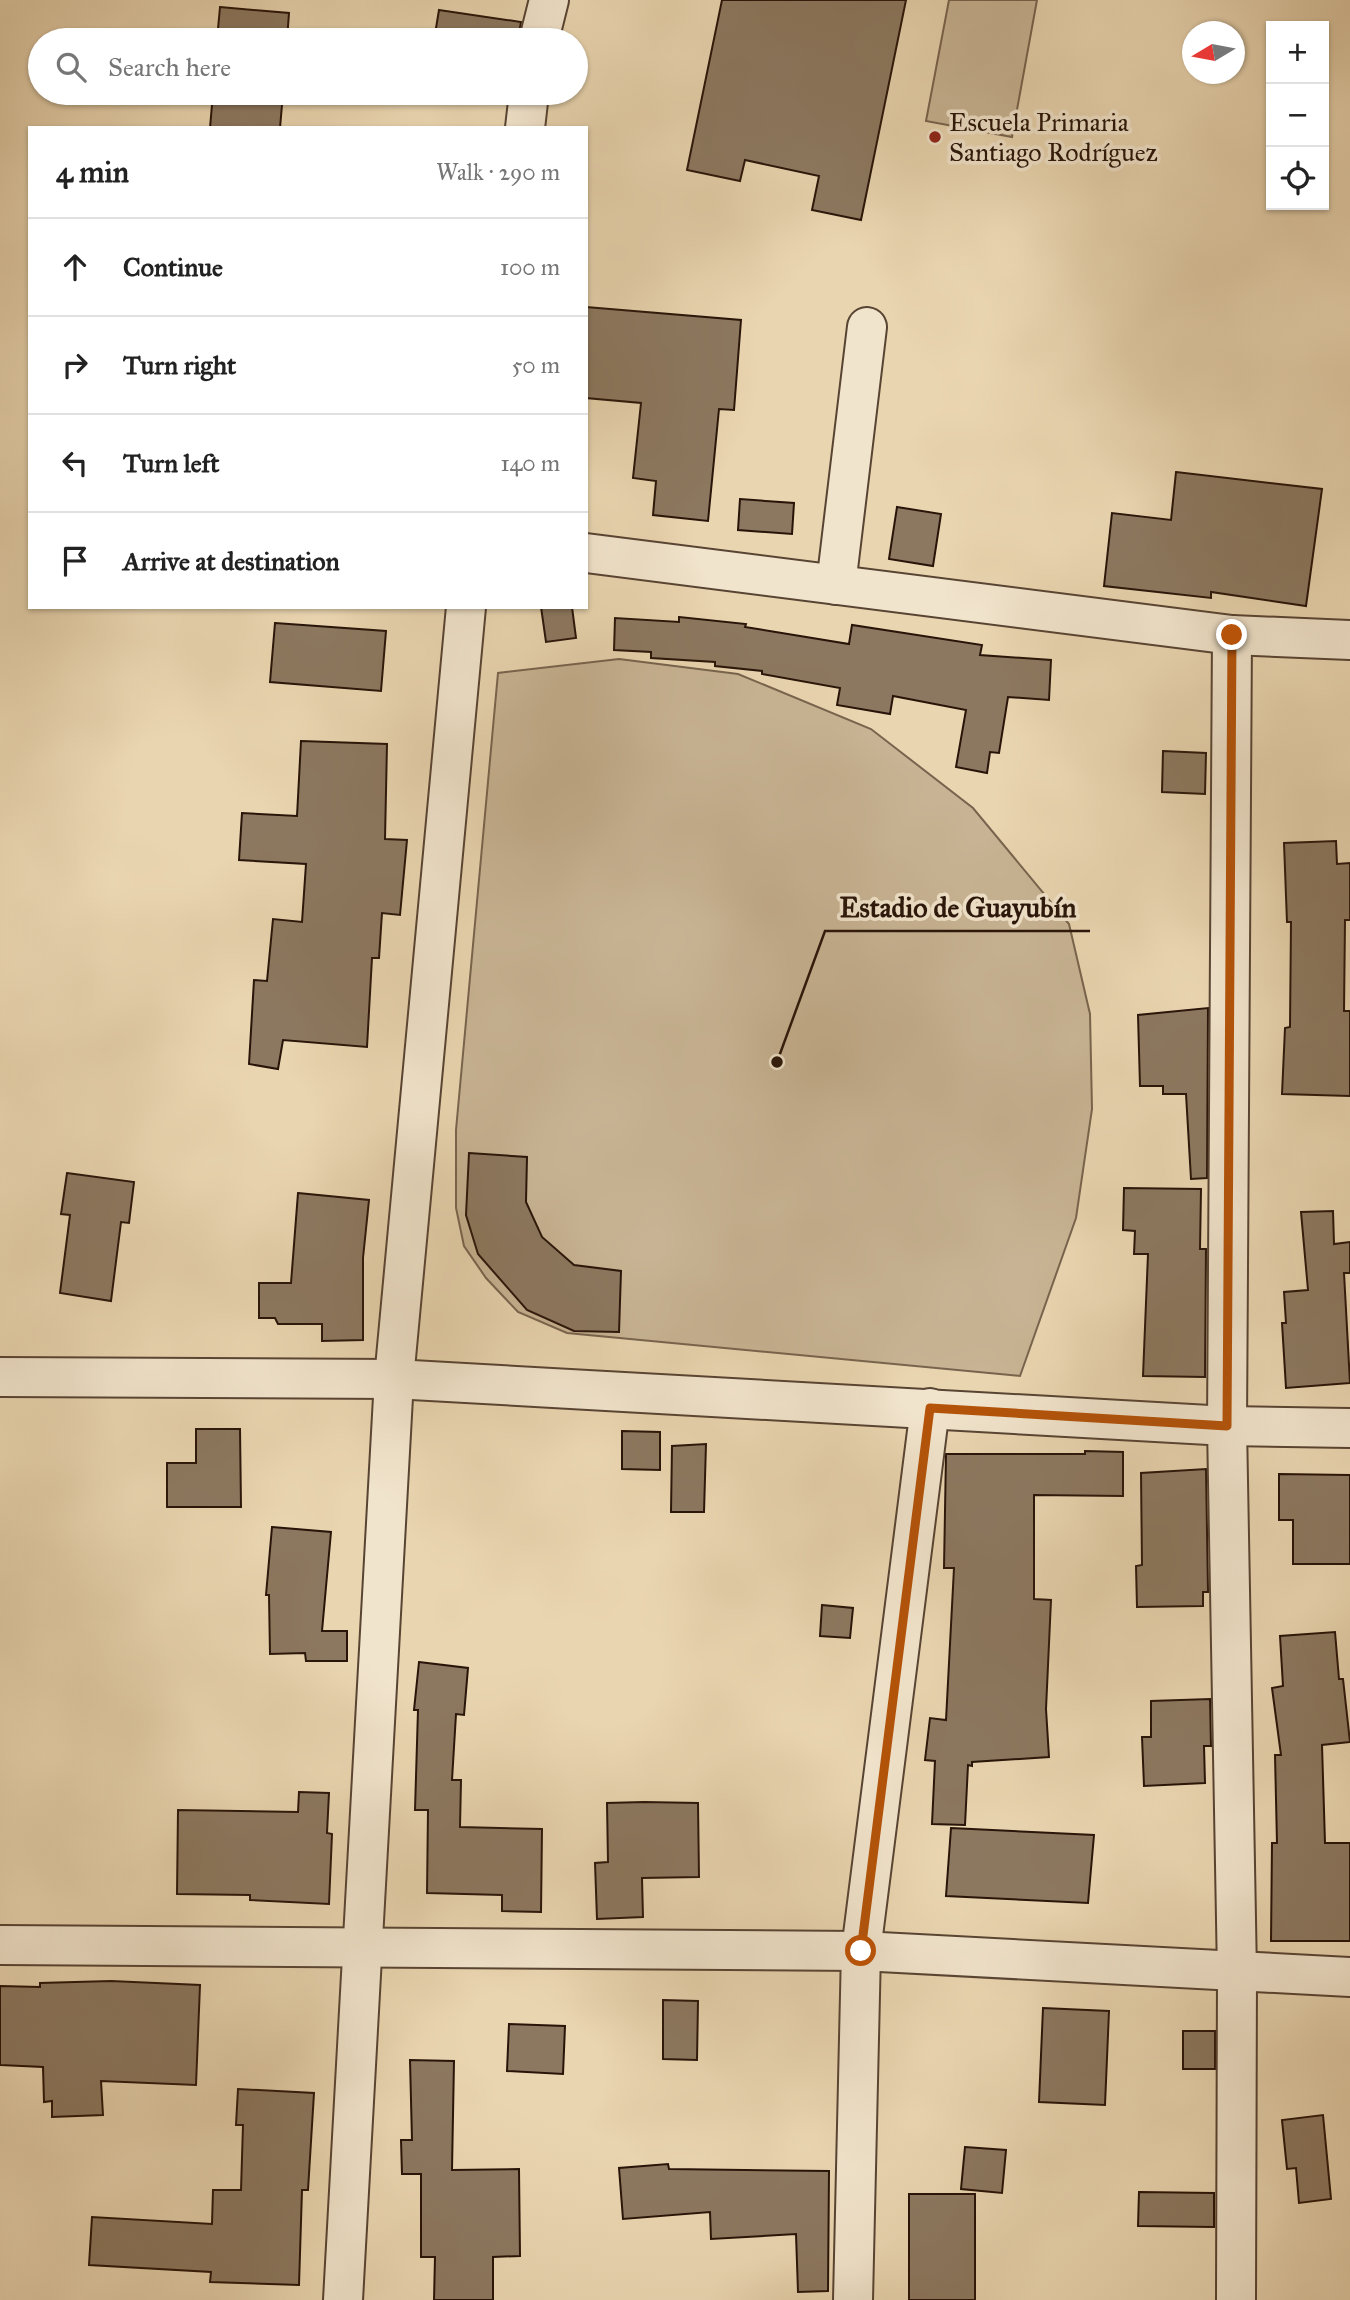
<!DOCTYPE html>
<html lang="en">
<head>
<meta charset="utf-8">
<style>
	body { margin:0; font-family:"IM FELL Great Primer",serif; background:#f6f6f6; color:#222 }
	.controls { position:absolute; right:21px; top:21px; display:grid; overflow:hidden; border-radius:0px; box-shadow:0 2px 5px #0004 }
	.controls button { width:63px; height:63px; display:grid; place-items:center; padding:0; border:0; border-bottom:2px solid #e0e0e0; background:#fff; color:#222; font:35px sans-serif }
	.compass { position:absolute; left:1182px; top:21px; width:63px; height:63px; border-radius:50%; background:#fff; box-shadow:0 2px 5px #0004; rotate:260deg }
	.stop { position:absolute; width:21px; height:21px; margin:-16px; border:5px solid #b45309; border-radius:50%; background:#fff }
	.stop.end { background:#b45309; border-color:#fff; box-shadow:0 2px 7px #0008 }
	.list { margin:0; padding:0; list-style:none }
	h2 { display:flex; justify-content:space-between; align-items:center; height:91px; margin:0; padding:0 28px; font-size:30px }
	h2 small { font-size:23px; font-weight:400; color:#767676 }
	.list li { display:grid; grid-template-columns:46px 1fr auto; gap:21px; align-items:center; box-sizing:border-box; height:98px; padding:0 28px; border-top:2px solid #e0e0e0 }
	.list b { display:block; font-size:26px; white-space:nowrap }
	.list em { font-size:23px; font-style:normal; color:#767676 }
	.icon { flex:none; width:38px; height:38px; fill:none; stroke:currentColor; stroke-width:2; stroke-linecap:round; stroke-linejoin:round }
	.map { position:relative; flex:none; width:1350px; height:2300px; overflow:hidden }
	.search { position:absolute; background:#fff; box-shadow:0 2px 5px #0004; left:28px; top:28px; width:560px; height:77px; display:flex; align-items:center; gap:18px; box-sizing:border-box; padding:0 24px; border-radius:38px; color:#767676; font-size:26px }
	.panel { position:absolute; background:#fff; box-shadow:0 2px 5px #0004; left:28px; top:126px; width:560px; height:483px; border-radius:0px }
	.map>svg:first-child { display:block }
</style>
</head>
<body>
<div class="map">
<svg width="1350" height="2300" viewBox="0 0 1350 2300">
	<rect width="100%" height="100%" fill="#e9d5b0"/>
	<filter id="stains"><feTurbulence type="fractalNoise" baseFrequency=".00286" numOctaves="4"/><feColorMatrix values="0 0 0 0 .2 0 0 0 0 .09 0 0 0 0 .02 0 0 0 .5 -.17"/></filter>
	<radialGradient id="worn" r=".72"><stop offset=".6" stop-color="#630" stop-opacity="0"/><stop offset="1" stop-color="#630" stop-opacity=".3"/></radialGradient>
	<g fill="#c8b494" stroke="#78644e" stroke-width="2">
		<polygon points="949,0 1037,0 1012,137 926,121"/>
		<polygon points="619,659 738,674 871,729 973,808 1069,924 1090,1014 1092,1109 1076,1218 1020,1376 567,1333 518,1312 486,1278 464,1246 456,1208 456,1130 498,673"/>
	</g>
	<g fill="#8c7860" stroke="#281409" stroke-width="2">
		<polygon points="722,0 906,0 861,220 812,210 819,176 745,160 740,181 687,170"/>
		<polygon points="220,7 289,13 287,40 217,40"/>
		<polygon points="439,10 521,22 518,40 434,40"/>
		<polygon points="213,93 283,93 280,128 210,128"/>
		<polygon points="586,307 741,320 734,410 719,409 708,521 653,515 656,481 633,478 641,403 586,398"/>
		<polygon points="1176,472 1322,489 1306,606 1211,592 1211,598 1104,586 1112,513 1171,520"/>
		<polygon points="740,499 794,503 792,534 738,530"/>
		<polygon points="897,507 941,514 933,566 889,559"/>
		<polygon points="541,607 572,607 576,638 546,642"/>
		<polygon points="679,617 746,624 745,627 849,644 852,625 982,645 980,655 1051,660 1049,700 1008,697 999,753 990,752 987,773 956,767 966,710 893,696 890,714 837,705 840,688 762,674 762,671 715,666 715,662 651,658 651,652 614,650 615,618 679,622"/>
		<polygon points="275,623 386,631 381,691 270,682"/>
		<polygon points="301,741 387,744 385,839 407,840 400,915 382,913 379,958 372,958 367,1047 283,1040 278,1069 249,1064 254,980 267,981 273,919 302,922 306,864 239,860 242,813 297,816"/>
		<polygon points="1163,751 1206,753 1205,794 1162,792"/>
		<polygon points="1336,841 1337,864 1350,863 1350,920 1345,920 1344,1011 1350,1011 1350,1096 1282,1094 1285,1028 1290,1027 1291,922 1287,922 1284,843"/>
		<polygon points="1208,1008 1207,1178 1191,1179 1186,1094 1163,1094 1163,1086 1140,1086 1138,1015"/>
		<polygon points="469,1153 527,1157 526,1202 542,1237 574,1265 621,1271 619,1332 574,1331 527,1310 478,1254 466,1215"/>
		<polygon points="67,1173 134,1182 129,1223 121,1222 111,1301 60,1293 70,1215 61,1214"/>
		<polygon points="1124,1188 1201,1189 1200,1249 1206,1249 1205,1377 1143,1376 1148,1254 1134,1254 1135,1231 1123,1230"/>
		<polygon points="298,1193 369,1200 363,1258 363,1340 322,1341 322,1324 278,1324 275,1318 259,1318 259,1283 291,1283"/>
		<polygon points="1333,1211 1334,1244 1350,1242 1350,1273 1344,1273 1350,1383 1286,1388 1282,1323 1286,1323 1284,1292 1308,1290 1301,1212"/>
		<polygon points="196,1429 240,1429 241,1507 167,1507 167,1463 196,1463"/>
		<polygon points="622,1431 660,1432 660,1470 622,1469"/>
		<polygon points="706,1444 704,1512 671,1512 672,1446"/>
		<polygon points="1085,1451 1123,1452 1123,1496 1034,1495 1034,1599 1051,1600 1046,1709 1049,1757 972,1762 972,1766 968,1765 965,1825 932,1824 935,1761 925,1760 930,1718 946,1720 954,1568 944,1568 946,1454 1085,1454"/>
		<polygon points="1206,1469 1208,1592 1203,1592 1203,1606 1137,1607 1136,1566 1142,1565 1141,1473"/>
		<polygon points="1279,1474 1350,1475 1350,1564 1293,1564 1293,1520 1279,1520"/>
		<polygon points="272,1527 331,1532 322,1631 347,1631 347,1661 306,1661 305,1653 270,1654 269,1595 266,1595"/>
		<polygon points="822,1605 853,1608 850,1638 820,1636"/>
		<polygon points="1335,1632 1339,1679 1343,1679 1350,1742 1322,1745 1325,1843 1350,1843 1350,1941 1271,1941 1272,1843 1277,1843 1275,1755 1281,1755 1272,1688 1283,1686 1280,1636"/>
		<polygon points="419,1662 468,1668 464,1715 456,1714 452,1780 461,1780 460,1827 542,1829 541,1912 502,1911 502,1895 427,1893 428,1810 415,1810 418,1710 414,1710"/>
		<polygon points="1210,1699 1211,1746 1204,1746 1205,1783 1144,1786 1142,1737 1151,1737 1151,1701"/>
		<polygon points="299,1792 329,1793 327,1833 332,1834 329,1904 250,1900 250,1895 177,1894 178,1810 298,1812"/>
		<polygon points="644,1802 698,1803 699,1877 642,1878 643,1917 597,1919 595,1863 608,1862 607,1803"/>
		<polygon points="951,1828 1094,1835 1088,1903 946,1896"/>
		<polygon points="111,1981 200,1985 196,2085 101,2081 103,2115 52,2117 52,2101 44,2102 43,2067 0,2065 0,1986 40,1987 40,1983"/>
		<polygon points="663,2000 698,2001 697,2060 663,2059"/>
		<polygon points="1043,2008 1109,2011 1105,2105 1039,2102"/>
		<polygon points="509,2024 565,2026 563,2074 507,2071"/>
		<rect x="1183" y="2031" width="32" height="38"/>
		<polygon points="410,2060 454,2061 452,2170 519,2169 520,2256 493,2257 493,2300 434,2300 435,2257 421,2257 421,2174 402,2174 401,2140 412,2140"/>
		<polygon points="238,2089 314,2093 308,2190 302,2190 299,2285 210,2282 211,2272 89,2265 92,2217 212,2224 213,2190 241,2190 243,2125 236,2125"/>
		<polygon points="1323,2115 1331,2199 1299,2203 1296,2168 1287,2169 1282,2120"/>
		<polygon points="965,2147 1006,2150 1002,2193 961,2189"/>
		<polygon points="668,2164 669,2169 829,2171 828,2291 798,2292 796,2234 711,2239 710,2212 623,2219 619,2168"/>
		<polygon points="1139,2192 1214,2193 1214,2227 1138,2226"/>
		<rect x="909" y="2194" width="66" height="106"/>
	</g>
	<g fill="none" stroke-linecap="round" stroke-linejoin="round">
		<defs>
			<g id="minor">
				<polyline points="539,40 549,0"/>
				<polyline points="525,128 529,93"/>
				<polyline points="586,553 1232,635 1350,640"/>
				<polyline points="836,585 867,327"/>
				<polyline points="1232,635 1227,1426 1237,1974 1236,2300"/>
				<polyline points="0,1377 394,1379 1227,1426 1350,1428"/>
				<polyline points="0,1945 861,1951 1350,1977"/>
				<polyline points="343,2300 394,1379 466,607"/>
				<polyline points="853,2300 861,1951 930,1408"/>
			</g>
		</defs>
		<use href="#minor" stroke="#584433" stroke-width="42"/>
		<use href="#minor" stroke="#f1e4cc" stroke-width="38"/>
	</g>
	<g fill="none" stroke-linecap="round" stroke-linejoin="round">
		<polyline stroke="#b45309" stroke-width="9" points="861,1951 930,1408 1227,1426 1232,635"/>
	</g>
	<circle fill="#8f2418" stroke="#f1e4cc" stroke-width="2.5" cx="935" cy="137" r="7"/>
	<g text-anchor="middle" stroke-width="7" stroke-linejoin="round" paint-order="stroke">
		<g font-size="26" fill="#281409" stroke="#f1e4cc" text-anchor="start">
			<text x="949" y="131">Escuela Primaria<tspan x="949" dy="30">Santiago Rodríguez</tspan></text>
		</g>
	</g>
	<path fill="none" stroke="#281409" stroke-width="2.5" d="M777 1062L825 931H1090"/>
	<circle fill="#281409" stroke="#f1e4cc" stroke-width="2.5" cx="777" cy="1062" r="7"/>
	<g font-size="28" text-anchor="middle" font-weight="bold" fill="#281409" stroke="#f1e4cc" stroke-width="7" stroke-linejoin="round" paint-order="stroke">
		<text x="958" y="917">Estadio de Guayubín</text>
	</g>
	<rect width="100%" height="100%" filter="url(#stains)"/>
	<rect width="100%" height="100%" fill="url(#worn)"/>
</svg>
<div class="controls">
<button>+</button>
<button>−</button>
<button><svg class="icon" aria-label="locate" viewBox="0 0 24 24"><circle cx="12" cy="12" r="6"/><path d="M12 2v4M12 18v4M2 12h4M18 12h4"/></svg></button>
</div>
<svg class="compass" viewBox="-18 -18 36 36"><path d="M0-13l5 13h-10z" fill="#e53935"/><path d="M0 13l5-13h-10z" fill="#767676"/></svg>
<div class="stop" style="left:861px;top:1951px"></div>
<div class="stop end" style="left:1232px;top:635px"></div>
<div class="search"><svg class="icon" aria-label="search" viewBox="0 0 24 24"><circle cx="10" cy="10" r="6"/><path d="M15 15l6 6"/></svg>Search here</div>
<section class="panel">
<h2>4 min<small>Walk · 290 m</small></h2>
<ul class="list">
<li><svg class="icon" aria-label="ahead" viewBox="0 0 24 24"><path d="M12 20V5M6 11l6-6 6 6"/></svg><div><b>Continue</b></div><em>100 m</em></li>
<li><svg class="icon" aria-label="right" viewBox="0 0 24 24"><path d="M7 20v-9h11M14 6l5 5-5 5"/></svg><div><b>Turn right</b></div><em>50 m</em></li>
<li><svg class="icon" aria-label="left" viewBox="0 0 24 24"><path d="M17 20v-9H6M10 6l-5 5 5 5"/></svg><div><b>Turn left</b></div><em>140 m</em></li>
<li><svg class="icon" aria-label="arrive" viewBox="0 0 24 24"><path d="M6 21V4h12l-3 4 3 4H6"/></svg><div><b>Arrive at destination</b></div></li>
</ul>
</section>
</div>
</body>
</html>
